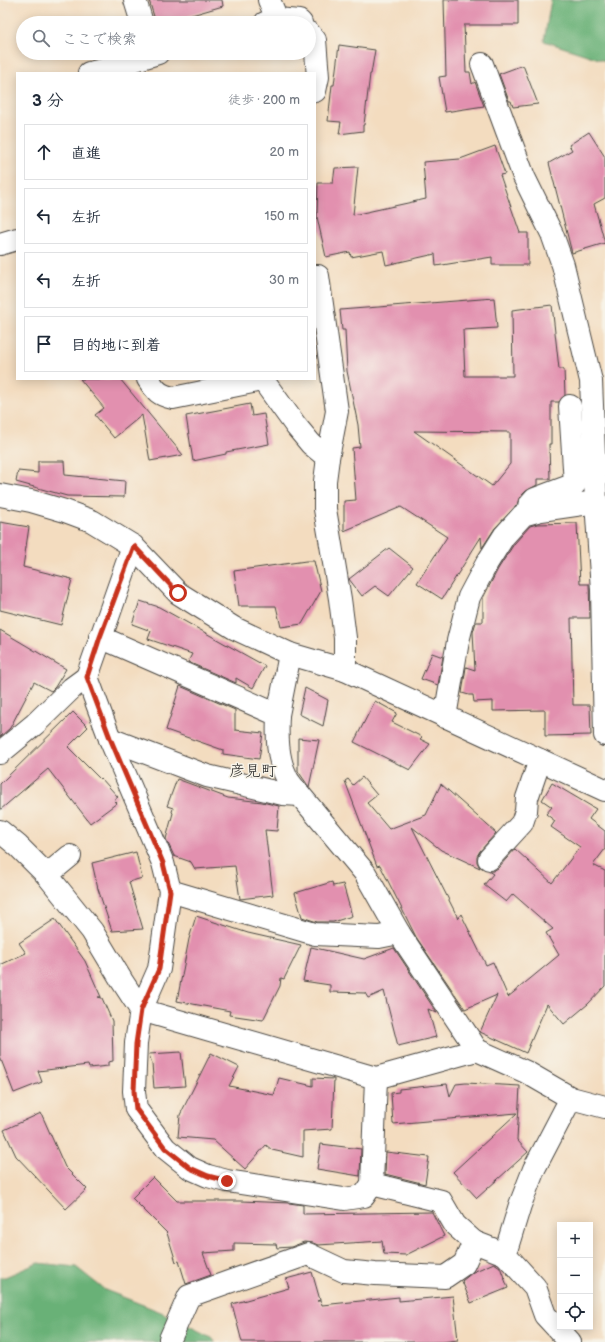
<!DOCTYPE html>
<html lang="ja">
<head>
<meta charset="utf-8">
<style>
	body { margin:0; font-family:"Balsamiq Sans","Klee One",sans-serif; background:#f2f2f3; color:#1f2937 }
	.controls { position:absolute; right:12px; bottom:12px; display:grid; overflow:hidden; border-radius:0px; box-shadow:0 2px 10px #0003 }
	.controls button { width:36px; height:36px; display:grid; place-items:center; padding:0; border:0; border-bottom:1px solid #e0e1e3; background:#fff; color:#1f2937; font:20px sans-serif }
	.stop { position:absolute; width:12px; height:12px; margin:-9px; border:3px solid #c8321e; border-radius:50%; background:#fff }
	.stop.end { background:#c8321e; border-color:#fff; box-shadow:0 1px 4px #0008 }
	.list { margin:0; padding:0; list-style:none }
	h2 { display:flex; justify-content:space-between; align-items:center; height:52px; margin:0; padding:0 16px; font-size:17px }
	h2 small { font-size:13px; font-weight:400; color:#747a83 }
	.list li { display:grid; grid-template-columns:26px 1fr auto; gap:12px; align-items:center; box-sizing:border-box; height:56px; margin:0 8px 8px; padding:0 8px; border:1px solid #e0e1e3; border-radius:0px }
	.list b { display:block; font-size:15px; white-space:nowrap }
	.list em { font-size:13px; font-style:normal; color:#747a83 }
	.icon { flex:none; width:22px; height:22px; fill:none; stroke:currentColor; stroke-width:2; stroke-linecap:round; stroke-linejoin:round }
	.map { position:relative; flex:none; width:605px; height:1342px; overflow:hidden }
	.search { position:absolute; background:#fff; box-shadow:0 2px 10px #0003; left:16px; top:16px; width:300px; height:44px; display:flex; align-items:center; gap:10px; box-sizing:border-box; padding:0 14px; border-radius:22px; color:#747a83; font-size:15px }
	.panel { position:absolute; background:#fff; box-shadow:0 2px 10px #0003; left:16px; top:72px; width:300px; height:308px; border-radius:0px }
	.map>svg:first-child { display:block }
</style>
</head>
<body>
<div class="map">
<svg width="605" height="1342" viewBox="0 0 605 1342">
	<rect width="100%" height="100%" fill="#f7f3e8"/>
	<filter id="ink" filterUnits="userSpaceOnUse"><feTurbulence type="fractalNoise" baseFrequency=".025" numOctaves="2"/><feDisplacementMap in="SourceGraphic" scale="8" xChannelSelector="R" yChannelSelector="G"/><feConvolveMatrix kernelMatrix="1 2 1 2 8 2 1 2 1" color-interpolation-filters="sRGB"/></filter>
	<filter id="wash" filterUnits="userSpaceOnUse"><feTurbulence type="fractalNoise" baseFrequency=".012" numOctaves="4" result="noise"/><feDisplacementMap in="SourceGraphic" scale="16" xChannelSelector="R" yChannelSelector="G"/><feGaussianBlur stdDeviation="0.9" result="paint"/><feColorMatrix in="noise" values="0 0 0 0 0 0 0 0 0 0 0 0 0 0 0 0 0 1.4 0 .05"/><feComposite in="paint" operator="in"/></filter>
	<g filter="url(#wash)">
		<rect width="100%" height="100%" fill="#f3dcbf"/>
		<g fill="#69b177" stroke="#4a6e51">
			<polygon points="551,0 605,0 605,61 544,41"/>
			<polygon points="38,1263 76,1267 105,1290 161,1312 211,1337 215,1342 0,1342 0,1277 5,1277"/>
		</g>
		<g id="blocks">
			<g fill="#e290af" fill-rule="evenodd">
				<polygon points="149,0 222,0 223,6 164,23 156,23"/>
				<polygon points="444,0 518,0 518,25 464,25 466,72 470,72 472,84 475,82 484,106 445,112 439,77 446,76"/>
				<polygon points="339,45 375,50 371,74 370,74 364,125 363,125 363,131 339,134 341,122 328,121 332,85 334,85"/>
				<polygon points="523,65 538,104 513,107 511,101 509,101 499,74"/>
				<polygon points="589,132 605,157 605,198 594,204 605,243 572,253 549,163 572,150 569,145"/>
				<polygon points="495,146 505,174 500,175 520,233 528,233 528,265 492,265 492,257 436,266 435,254 386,265 383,251 351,257 350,252 326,257 317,217 318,183 333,183 335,168 358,167 353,215 426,199 423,162 460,159"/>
				<path d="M494 298 497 328 463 330 465 376H513L512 310 552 305 559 369H564L565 395 559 402H551V444H549L550 479H537V485L526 491 519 498 517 505 495 528 482 548 481 537 442 599 417 583 447 537 401 507 344 531V501L356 500 352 448 360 447 358 425 347 371 345 330H342L340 310ZM414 431 510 432V464L492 486Z"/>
				<polygon points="80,379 120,379 183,455 150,461 142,415 114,438 95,415 104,408"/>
				<polygon points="250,404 252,416 264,414 269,444 226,452 226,454 193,461 186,416"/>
				<polygon points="38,461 64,461 65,475 125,481 124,497 67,496 16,482 18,471 38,473"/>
				<polygon points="0,522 29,527 23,567 72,579 61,625 0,610"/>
				<polygon points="577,523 580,584 589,584 590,618 571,618 573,705 590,705 591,735 545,736 545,710 493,711 493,701 474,702 473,695 469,695 462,693 466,667 475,670 473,632 476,622 483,622 483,598 498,569 514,544 530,526 537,524"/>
				<polygon points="389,548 413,567 389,596 375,586 362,596 349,579"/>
				<polygon points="306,561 314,561 321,591 302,624 281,627 276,606 239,606 234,571"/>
				<polygon points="140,601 159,607 265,666 253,688 236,678 236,683 188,662 192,654 148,639 151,631 132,624"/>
				<polygon points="0,630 66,669 55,687 51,691 34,682 10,728 0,737"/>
				<polygon points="432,653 443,657 438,685 421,679"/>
				<polygon points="180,686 235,710 235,730 263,733 259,759 223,754 223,750 166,730"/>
				<polygon points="305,688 328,700 323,726 299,714"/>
				<polygon points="375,701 397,713 392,722 422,737 420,739 430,744 410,770 354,742"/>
				<polygon points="73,712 88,727 68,747 100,779 101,778 118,797 114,800 117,803 90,823 48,769 0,810 0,784"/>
				<polygon points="298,738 319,740 309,787 298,771"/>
				<polygon points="362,777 377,795 367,803 389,829 426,815 441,784 496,833 480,851 477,856 477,862 480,868 441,850 412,827 458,918 461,914 486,965 493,962 508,997 559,955 546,933 553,929 513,894 506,902 484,885 493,874 488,871 493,871 498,868 515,849 552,883 580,847 551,827 555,821 546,814 552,807 542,800 552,783 596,809 589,819 605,831 605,849 593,865 605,871 605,986 588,1004 564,1024 547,1004 526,1053 480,1032 497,995 465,1009 416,937 380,865 377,866 345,781 348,779 353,785"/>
				<polygon points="177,779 228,798 262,802 279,806 277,831 265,830 273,895 240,899 235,866 195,869 191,862 174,856 166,839 173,813 172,812 173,808 167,806"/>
				<polygon points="136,852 142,878 129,882 143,929 112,931 98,889 92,863"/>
				<polygon points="332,882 333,886 343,884 352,916 333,922 317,922 302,917 295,893"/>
				<polygon points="196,916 248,933 301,945 284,979 281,978 280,986 263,1020 229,1015 230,1011 177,1001 189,939"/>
				<polygon points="55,919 85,961 101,997 98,997 102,998 112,1021 113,1061 108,1062 108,1066 89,1068 88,1065 38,1071 42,1082 14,1093 0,1057 0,965 26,953 19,943"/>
				<polygon points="311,947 364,959 394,948 437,1013 428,1009 436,1037 398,1046 384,991 368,998 365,993 330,992 330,985 303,981"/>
				<polygon points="181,1052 185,1086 154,1088 152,1064 149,1054"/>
				<polygon points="211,1053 239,1067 229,1086 274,1095 279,1078 313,1086 313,1078 334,1079 332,1129 303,1131 303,1157 272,1150 266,1145 245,1169 213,1140 178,1137 180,1115"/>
				<polygon points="466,1083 520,1086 517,1140 528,1152 477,1198 453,1172 517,1113 393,1124 391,1093 399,1092 399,1089 447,1084 450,1096 456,1084"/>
				<polygon points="41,1113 65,1167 87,1189 66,1209 16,1156 4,1130"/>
				<polygon points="321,1144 361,1149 360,1176 317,1169"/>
				<polygon points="386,1152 429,1157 425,1184 385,1174"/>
				<polygon points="153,1177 177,1201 241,1201 289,1203 303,1205 303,1214 432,1212 444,1236 406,1255 384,1254 382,1241 318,1245 313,1243 304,1242 291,1247 277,1248 276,1244 234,1243 234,1251 203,1253 211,1275 186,1284 179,1261 176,1262 167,1233 132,1198"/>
				<polygon points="494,1263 500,1267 508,1288 471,1303 462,1281 473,1272"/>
				<polygon points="312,1272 320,1300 317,1301 321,1301 322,1305 399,1297 399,1301 453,1296 458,1340 442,1342 242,1342 232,1304 289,1288 286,1279"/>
			</g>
		</g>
	</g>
	<g filter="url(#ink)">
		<use href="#blocks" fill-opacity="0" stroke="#494641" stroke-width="1"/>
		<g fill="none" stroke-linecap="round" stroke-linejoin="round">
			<defs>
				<g id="minor">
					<polyline points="135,0 142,23"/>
					<polyline points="269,0 277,19"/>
					<polyline points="265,23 277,19 299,21 301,23"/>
					<polyline points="309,33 315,40 318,77 315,91"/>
					<polyline points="482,64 524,177 552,234 563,265 591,381 596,502 602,590 605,735"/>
					<polyline points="89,73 103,70 158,53"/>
					<polyline points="0,244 17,239"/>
					<polyline points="318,276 337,411 328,458 325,481 325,509 340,599 345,638 345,670"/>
					<path d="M148 379C156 391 159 395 173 398L262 380"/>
					<polyline points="262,379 296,426 311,444 328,458"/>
					<polyline points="0,495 31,501 65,511 92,521 133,546 178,593 234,628 290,654 345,670 605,790"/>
					<polyline points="529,506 535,499 575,484 570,406"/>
					<polyline points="133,546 87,677 110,739 163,863 170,891 159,969 141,1010 376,1078 477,1050"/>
					<path d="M100 637 278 715C277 736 277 759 287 778 290 784 296 790 300 795"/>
					<polyline points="278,715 290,654"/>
					<polyline points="445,717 458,641 469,597 487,563 504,536 523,515 541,510 596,502"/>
					<polyline points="110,739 207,776 283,794 300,795 365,873 399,933 477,1050 526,1072 571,1098 605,1107"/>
					<polyline points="0,753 35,724 72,688 87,677"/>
					<polyline points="0,831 18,846 47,875 92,931 122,981 141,1010 136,1043 134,1091 136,1109 165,1148 190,1168 208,1176 227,1181 344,1199 364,1196 372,1184 376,1078"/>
					<polyline points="489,859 522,823 526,811 527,798 540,760"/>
					<polyline points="47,875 70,856"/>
					<polyline points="170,891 315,934 379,937 399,933"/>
					<polyline points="372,1184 441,1201 455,1225 474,1242"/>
					<polyline points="505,1254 535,1287 545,1315 570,1342"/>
					<polyline points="170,1339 189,1296 308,1254 344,1271 375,1274 445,1277 464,1264 474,1242 505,1254 520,1205 534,1169 571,1098"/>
				</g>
			</defs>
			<use href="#minor" stroke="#494641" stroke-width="24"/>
			<use href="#minor" stroke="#fff" stroke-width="22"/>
		</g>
	</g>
	<g fill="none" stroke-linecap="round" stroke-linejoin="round" filter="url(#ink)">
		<polyline stroke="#c8321e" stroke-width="5" points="178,593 134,546 100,637 87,677 110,738 163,863 170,891 159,969 141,1010 136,1044 134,1091 136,1109 165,1148 190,1168 208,1176 227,1181"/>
	</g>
	<g text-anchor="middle" stroke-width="3" stroke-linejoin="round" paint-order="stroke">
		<g font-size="16" fill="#2b2b2b" stroke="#f7f3e8">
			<text x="253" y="776">彦見町</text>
		</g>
	</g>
</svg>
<div class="controls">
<button>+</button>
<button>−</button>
<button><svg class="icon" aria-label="locate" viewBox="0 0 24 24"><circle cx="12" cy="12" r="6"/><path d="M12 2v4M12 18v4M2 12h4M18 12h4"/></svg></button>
</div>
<div class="stop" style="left:178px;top:593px"></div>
<div class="stop end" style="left:227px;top:1181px"></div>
<div class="search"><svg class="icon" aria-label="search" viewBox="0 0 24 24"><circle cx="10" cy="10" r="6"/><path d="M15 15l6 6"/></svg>ここで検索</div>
<section class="panel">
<h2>3 分<small>徒歩 · 200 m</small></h2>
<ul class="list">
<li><svg class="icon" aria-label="ahead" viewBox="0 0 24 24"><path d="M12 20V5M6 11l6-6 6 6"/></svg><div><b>直進</b></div><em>20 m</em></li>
<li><svg class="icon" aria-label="left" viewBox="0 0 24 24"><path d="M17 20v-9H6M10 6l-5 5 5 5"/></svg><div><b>左折</b></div><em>150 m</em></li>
<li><svg class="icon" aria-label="left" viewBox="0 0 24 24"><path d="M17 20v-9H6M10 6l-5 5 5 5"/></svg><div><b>左折</b></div><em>30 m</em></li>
<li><svg class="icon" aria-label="arrive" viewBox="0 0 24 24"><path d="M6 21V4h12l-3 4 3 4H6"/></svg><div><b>目的地に到着</b></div></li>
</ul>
</section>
</div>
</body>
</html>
